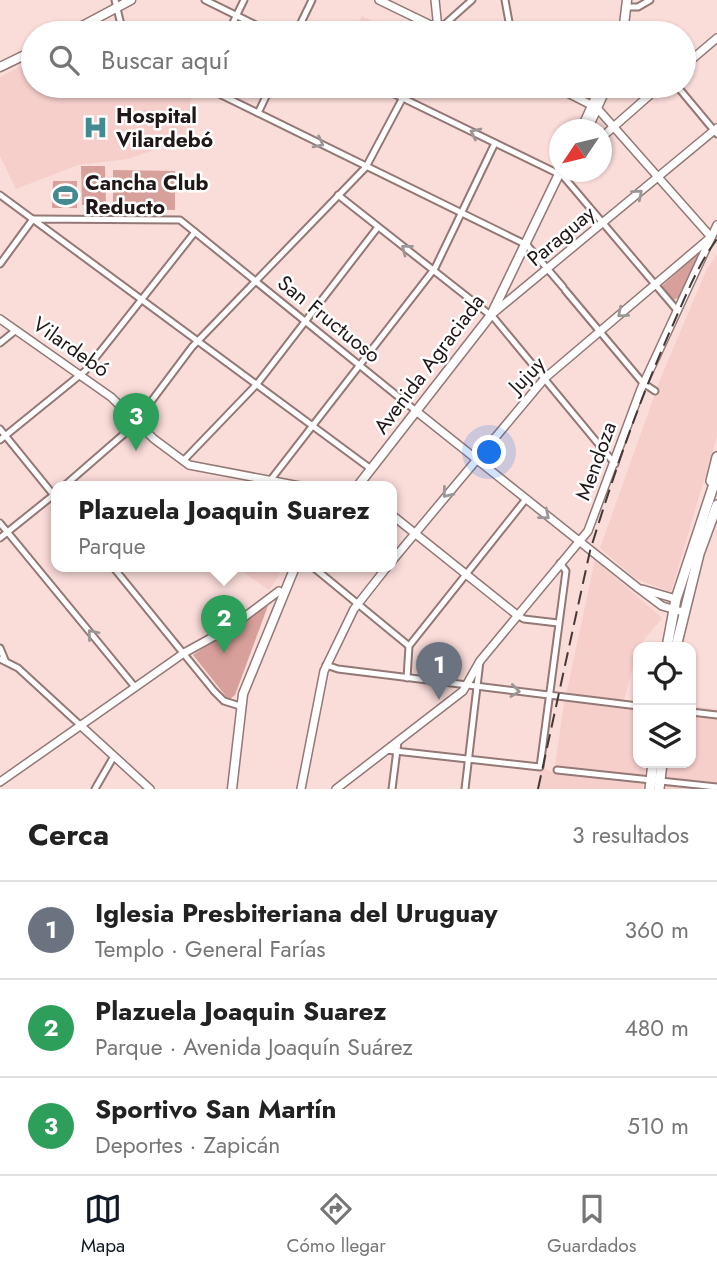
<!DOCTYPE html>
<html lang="es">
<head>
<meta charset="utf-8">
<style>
	body { margin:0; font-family:Jost,sans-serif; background:#f2f2f2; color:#222 }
	.controls { position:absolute; right:21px; bottom:21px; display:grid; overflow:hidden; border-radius:14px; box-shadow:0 2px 5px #0004 }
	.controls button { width:63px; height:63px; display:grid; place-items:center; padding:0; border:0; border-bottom:2px solid #e0e0e0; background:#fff; color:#222; font:35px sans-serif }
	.compass { position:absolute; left:549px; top:119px; width:63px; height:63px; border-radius:50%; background:#fff; box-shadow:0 2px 5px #0004; rotate:235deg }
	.you { position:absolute; left:490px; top:453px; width:24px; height:24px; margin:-18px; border:5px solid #fff; border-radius:50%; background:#1a73e8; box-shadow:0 0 0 10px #1a73e833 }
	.badge { display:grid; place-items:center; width:46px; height:46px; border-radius:50%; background:#111827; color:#fff; font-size:23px; font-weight:700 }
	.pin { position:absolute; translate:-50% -58px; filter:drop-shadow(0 2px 4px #0008) }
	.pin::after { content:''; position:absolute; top:37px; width:24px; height:21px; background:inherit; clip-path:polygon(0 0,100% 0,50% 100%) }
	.popup { position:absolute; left:51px; top:481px; width:346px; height:91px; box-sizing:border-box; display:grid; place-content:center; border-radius:14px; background:#fff; filter:drop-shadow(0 2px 5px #0005); font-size:23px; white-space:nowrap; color:#767676 }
	.popup b { font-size:26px; color:#222 }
	.popup::after { content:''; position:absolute; left:50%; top:100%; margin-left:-14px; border:14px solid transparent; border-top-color:#fff }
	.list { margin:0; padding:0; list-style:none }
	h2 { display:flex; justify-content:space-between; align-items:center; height:91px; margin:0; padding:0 28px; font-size:30px }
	h2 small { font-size:23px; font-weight:400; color:#767676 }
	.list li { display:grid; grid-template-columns:46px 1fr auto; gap:21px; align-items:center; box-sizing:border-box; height:98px; padding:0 28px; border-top:2px solid #e0e0e0 }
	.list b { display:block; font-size:26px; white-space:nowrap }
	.list p { margin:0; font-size:23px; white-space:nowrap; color:#767676 }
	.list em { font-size:23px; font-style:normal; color:#767676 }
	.icon { flex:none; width:38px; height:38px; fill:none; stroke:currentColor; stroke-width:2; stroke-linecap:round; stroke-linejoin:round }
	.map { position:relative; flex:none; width:717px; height:789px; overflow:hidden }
	.search { position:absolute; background:#fff; box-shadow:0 2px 5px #0004; left:21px; right:21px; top:21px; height:77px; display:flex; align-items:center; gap:18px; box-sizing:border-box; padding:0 24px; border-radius:38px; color:#767676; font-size:26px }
	.sheet { height:385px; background:#fff }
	nav { display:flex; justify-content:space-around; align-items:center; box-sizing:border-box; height:98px; border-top:2px solid #e0e0e0; background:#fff; font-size:19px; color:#767676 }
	nav a { display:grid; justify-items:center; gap:4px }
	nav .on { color:#111827 }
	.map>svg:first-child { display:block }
</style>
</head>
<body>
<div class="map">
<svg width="717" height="789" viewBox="0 0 717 789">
	<rect width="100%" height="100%" fill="#fadcd9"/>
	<g fill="#f6cfcb">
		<polygon points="362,16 397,33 353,33"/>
		<polygon points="33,60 33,86 177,86 195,93 190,103 192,137 128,159 78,165 16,189 0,156 0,77"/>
		<polygon points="717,254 717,436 671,592 636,579 600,548 661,377 706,271"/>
		<polygon points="595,560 662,618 638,647 622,708 638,711 638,763 646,763 643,789 537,789 541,768 554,772 564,704"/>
		<polygon points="236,567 269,567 280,574 269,590"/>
		<polygon points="691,706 717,709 717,789 664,789 667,763 691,763"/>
	</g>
	<g fill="#d8a09b">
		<polygon points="81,166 105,166 106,205 82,205"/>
		<polygon points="113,170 175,171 175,210 113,209"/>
		<polygon points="53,181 77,181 77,208 52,208"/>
		<polygon points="700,251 680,297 673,300 662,286"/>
		<polygon points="269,603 235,695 229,700 193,655"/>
	</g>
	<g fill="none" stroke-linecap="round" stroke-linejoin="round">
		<defs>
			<g id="minor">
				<polyline points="115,0 123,33"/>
				<polyline points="205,0 272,33"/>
				<polyline points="505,0 511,33"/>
				<polyline points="627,7 638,7 650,0"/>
				<polyline points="228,33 244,0"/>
				<polyline points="296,33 312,0"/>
				<polyline points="435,33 472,0"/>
				<polyline points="203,86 527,245 563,287"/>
				<polyline points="378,86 563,176 676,309"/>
				<polyline points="677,86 717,134"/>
				<polyline points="258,113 271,86"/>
				<polyline points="0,195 371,469"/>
				<polyline points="338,195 494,318 615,464"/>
				<polyline points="0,264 33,219 180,220 416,411"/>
				<polyline points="565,290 643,383 655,391"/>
				<polyline points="0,343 16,330"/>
				<polyline points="0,429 56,498"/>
				<polyline points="0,440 85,371 195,232"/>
				<polyline points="183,461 257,384 378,227"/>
				<polyline points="269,482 435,268 495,143"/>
				<polyline points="63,487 132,427 192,347 366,167 409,86"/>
				<polyline points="0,523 135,687"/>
				<polyline points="0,538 56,493"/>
				<polyline points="113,567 214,691 224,701 240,706"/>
				<polyline points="313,567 409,646"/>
				<polyline points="517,615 524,619 558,623"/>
				<polyline points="0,648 5,660"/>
				<polyline points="0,659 18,668 80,725"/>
				<polyline points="326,665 338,669 638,706"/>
				<polyline points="407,678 409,646 526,499"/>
				<polyline points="691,712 717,715"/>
				<polyline points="386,750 540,767 566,571 560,563"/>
				<polyline points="557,770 717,787"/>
				<polyline points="95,789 114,756"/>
				<polyline points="392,789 398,742"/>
				<polyline points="465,789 480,661"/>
			</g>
			<g id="tertiary">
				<polyline points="379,0 447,33"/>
				<polyline points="435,0 438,29"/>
				<polyline points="628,28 634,33"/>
				<polyline points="684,66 717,38"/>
				<polyline points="554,86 597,108 711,237"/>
				<polyline points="602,137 660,86"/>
				<polyline points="491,315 717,128"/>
				<polyline points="0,319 111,397 154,439 189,465 305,487"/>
				<polyline points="416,411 638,588 662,606 683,612"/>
				<polyline points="392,515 517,615"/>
				<polyline points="392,561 545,378 711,237"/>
				<polyline points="642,589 676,599"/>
				<polyline points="80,725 150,789"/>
				<polyline points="0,782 184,653 231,627 279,591"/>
				<polyline points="301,789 324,671 354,609 387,567"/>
				<polyline points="336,789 463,691 480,661 588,531 641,389 717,225"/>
			</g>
			<g id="secondary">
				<polyline points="69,33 131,0"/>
				<polyline points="623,33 627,0"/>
				<polyline points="0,67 33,51"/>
				<polyline points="581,130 601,86"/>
				<polyline points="587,130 607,86"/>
				<polyline points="357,487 491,315 560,172"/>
				<polyline points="232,789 243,694 295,567"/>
			</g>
			<g id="primary">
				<polyline points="711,481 717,457"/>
				<polyline points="667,647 676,599 717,475"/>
				<polyline points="676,647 699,554 717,505"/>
				<polyline points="650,789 653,763"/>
				<polyline points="659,789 662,763"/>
			</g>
		</defs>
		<use href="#minor" stroke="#937875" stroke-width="9"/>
		<use href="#tertiary" stroke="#937875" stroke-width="10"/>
		<use href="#secondary" stroke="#937875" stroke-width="11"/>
		<use href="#primary" stroke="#937875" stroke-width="12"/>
		<use href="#minor" stroke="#fff" stroke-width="5"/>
		<use href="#tertiary" stroke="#fff" stroke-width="7"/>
		<use href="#secondary" stroke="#fff" stroke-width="8"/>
		<use href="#primary" stroke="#fff" stroke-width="9"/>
		<path stroke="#453836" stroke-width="2" stroke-dasharray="14 7" stroke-linecap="butt" d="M538 789 590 551C613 476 639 401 671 329 685 298 697 266 717 239"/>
	</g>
	<defs><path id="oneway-chevron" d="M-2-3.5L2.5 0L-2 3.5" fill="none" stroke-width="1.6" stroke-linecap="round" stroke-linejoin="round" transform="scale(1.75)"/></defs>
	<g stroke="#9b9796">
		<use href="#oneway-chevron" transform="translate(475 133) rotate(-154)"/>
		<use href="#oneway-chevron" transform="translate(319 143) rotate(27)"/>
		<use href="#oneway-chevron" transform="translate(638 194) rotate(-40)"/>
		<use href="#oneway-chevron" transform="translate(406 249) rotate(-142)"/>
		<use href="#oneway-chevron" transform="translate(622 313) rotate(140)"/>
		<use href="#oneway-chevron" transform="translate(447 493) rotate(129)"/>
		<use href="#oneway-chevron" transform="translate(545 515) rotate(39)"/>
		<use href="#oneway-chevron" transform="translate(92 634) rotate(-130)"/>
		<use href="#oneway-chevron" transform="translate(515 691) rotate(7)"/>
	</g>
	<defs>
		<symbol id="hospital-bare" viewBox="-9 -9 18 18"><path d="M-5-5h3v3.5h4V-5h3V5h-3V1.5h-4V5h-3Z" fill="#438a91" stroke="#fff" stroke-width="2.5" paint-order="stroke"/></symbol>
		<symbol id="stadium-bare" viewBox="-9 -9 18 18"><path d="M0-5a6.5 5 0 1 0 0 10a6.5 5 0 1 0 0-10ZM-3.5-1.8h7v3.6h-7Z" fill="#438a91" stroke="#fff" stroke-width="2.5" paint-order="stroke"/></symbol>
	</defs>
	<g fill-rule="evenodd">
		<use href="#hospital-bare" x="78" y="110" width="35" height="35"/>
		<use href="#stadium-bare" x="48" y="178" width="35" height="35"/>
	</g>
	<g text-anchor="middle" stroke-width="5" stroke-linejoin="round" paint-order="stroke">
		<g font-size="21" font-weight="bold" fill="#211716" stroke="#fff" text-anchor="start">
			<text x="116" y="123">Hospital<tspan x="116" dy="24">Vilardebó</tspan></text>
			<text x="85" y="190">Cancha Club<tspan x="85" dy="24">Reducto</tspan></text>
		</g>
		<g font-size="21" fill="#211716" stroke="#fff">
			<text transform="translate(561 236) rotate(-40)" y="7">Paraguay</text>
			<text transform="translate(329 319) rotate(39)" y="7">San Fructuoso</text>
			<text transform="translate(71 347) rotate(35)" y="7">Vilardebó</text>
			<text transform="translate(429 364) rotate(-53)" y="7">Avenida Agraciada</text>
			<text transform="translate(527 375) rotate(-46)" y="7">Jujuy</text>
			<text transform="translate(596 461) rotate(-70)" y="7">Mendoza</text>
		</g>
	</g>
</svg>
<div class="controls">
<button><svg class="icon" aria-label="locate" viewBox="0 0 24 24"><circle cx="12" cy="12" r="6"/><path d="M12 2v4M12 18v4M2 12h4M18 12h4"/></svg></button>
<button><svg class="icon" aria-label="layers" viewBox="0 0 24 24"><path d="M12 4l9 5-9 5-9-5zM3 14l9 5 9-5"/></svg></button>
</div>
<svg class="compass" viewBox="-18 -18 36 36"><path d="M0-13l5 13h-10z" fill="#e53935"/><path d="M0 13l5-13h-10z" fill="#767676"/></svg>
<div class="you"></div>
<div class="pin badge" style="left:439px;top:700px;background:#6b7280">1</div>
<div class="pin badge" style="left:224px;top:653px;background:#2e9e5b">2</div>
<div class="popup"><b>Plazuela Joaquin Suarez</b>Parque</div>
<div class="pin badge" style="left:136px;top:451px;background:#2e9e5b">3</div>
<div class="search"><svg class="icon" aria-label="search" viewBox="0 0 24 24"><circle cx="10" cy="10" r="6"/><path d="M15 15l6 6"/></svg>Buscar aquí</div>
</div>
<section class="sheet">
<h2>Cerca<small>3 resultados</small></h2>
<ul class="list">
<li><span class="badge" style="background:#6b7280">1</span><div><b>Iglesia Presbiteriana del Uruguay</b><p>Templo · General Farías</p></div><em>360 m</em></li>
<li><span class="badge" style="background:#2e9e5b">2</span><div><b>Plazuela Joaquin Suarez</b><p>Parque · Avenida Joaquín Suárez</p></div><em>480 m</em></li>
<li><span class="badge" style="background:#2e9e5b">3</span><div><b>Sportivo San Martín</b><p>Deportes · Zapicán</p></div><em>510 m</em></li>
</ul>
</section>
<nav>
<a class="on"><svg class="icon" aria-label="map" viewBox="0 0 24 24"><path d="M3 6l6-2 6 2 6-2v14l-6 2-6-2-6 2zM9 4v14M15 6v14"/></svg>Mapa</a>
<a><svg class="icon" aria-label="directions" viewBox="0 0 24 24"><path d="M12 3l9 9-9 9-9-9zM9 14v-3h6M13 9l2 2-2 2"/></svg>Cómo llegar</a>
<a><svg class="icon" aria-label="saved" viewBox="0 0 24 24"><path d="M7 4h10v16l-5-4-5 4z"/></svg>Guardados</a>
</nav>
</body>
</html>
